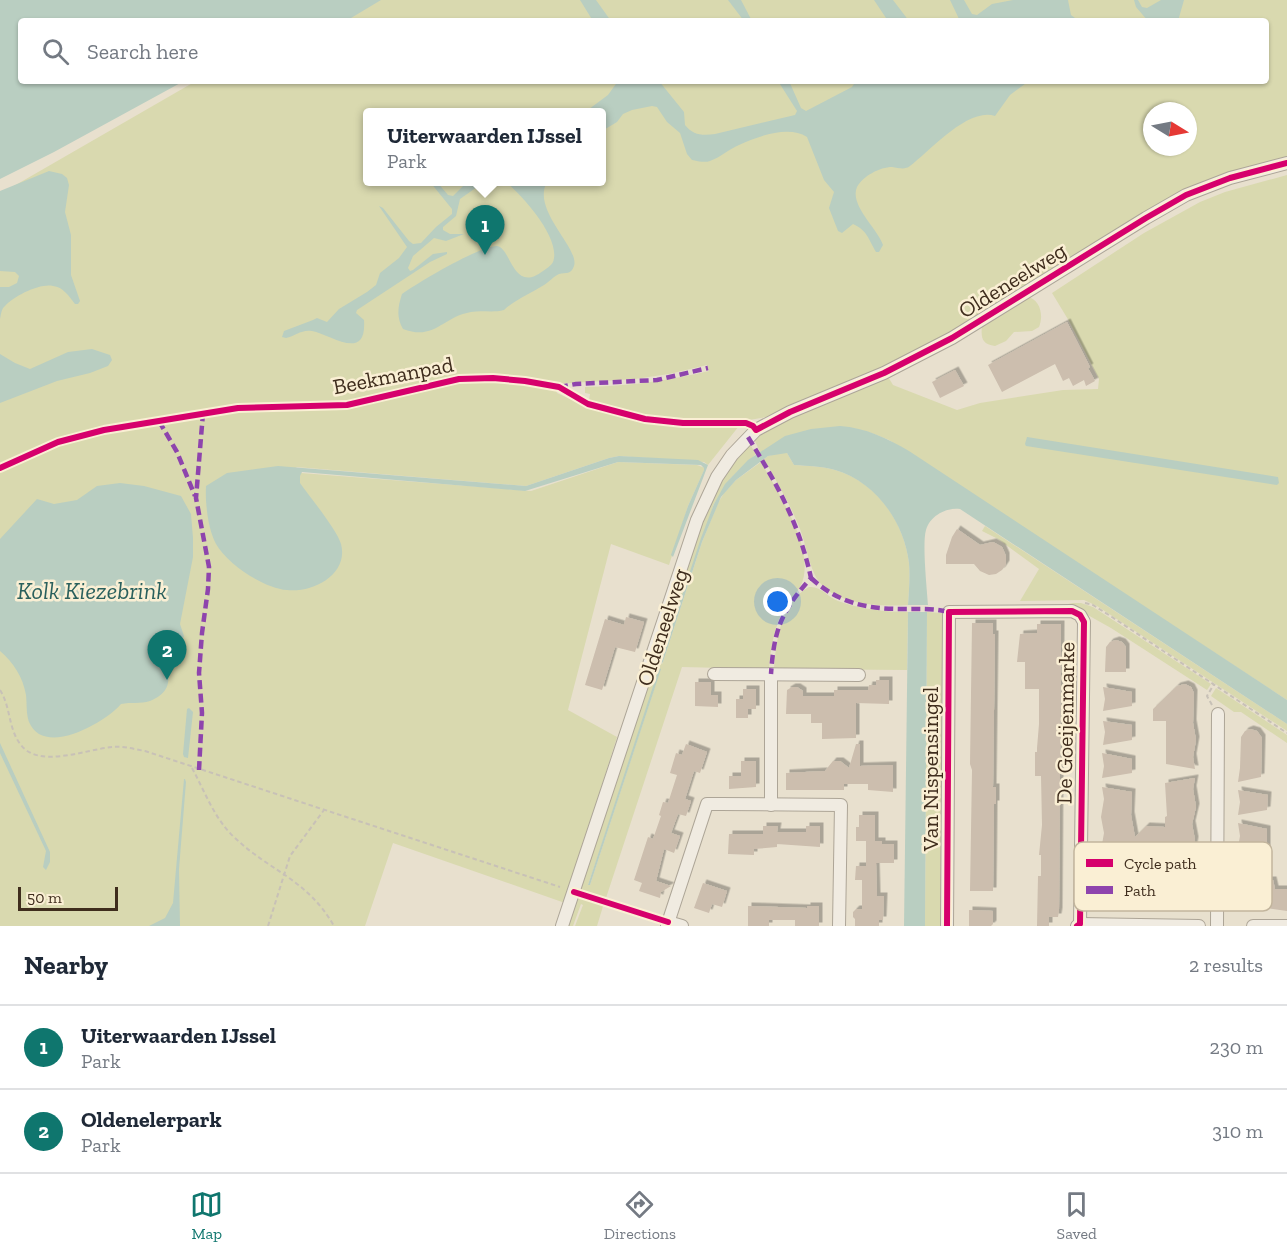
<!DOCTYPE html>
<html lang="en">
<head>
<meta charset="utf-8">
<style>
	body { margin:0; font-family:"Zilla Slab",serif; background:#f6f6f7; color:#1f2937 }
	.compass { position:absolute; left:1143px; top:102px; width:54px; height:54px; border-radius:50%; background:#fff; box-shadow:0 2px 4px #0004; rotate:100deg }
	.scale { position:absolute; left:18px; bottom:15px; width:100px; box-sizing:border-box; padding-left:6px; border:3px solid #3f2d1d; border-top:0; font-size:16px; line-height:21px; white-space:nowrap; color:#3f2d1d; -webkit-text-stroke:4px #faefd4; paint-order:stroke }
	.you { position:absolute; left:778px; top:602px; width:21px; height:21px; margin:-15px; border:4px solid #fff; border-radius:50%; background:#1a73e8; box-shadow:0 0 0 9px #1a73e833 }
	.badge { display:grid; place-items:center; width:39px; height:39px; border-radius:50%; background:#0f766e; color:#fff; font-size:20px; font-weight:700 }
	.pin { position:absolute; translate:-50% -50px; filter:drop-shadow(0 2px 3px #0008) }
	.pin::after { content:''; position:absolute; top:32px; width:21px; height:18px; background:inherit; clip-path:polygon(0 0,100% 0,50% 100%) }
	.popup { position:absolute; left:363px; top:108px; width:243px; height:78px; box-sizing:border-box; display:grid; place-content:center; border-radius:6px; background:#fff; filter:drop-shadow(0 2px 4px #0005); font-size:20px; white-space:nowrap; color:#747a83 }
	.popup b { font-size:22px; color:#1f2937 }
	.popup::after { content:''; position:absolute; left:50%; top:100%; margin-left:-12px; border:12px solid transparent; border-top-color:#fff }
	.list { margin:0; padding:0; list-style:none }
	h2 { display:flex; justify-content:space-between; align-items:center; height:78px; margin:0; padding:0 24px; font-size:26px }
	h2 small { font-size:20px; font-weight:400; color:#747a83 }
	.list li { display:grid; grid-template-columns:39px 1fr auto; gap:18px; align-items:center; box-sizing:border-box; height:84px; padding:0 24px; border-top:2px solid #e0e1e3 }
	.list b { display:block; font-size:22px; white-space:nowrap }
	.list p { margin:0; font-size:20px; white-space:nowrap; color:#747a83 }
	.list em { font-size:20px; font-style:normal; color:#747a83 }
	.icon { flex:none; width:33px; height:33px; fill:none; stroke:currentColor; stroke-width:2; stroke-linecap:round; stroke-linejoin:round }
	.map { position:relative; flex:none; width:1287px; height:926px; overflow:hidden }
	.search { position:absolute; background:#fff; box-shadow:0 2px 4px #0004; left:18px; right:18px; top:18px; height:66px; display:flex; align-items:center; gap:15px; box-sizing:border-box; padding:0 21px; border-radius:6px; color:#747a83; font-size:22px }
	.sheet { height:246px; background:#fff }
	nav { display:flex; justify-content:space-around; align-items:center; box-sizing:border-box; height:84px; border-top:2px solid #e0e1e3; background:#fff; font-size:16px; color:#747a83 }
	nav a { display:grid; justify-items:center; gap:3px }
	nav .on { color:#0f766e }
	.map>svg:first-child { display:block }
</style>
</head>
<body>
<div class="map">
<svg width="1287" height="926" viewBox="0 0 1287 926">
	<defs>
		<filter id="shadow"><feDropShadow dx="3.5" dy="-3.5" stdDeviation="0" flood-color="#0004"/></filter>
	</defs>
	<rect width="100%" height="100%" fill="#e8e0ce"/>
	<g fill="#d9d9af" fill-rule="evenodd">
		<path d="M313 0H1287V158L1227 174 935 349 771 416C716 428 642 420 589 401L590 394 585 393V387C628 386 667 381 709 371L707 365 669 374 635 379 556 384 525 378 493 375 459 376 423 383 347 402 238 405 79 433 41 445 0 464V194L196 81H1266V21H284ZM1152 111H1188V147H1152ZM368 112H602V182H368Z"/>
		<path d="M1287 175V700L889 440C833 415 813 432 760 452L754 439 782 422 887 375 893 385 957 410 980 403 1063 390 1098 389 1099 379 1069 321 1052 293 1144 233 1200 202 1225 192Z"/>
		<path d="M1027 297C1040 299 1044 315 1039 327L1032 331 1014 332 1006 341 995 346C981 344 981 337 982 325Z"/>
		<path d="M493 381 524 384 556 390 557 393C618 423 673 426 739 426L708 465 704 462 619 456 609 458 526 486 296 467 301 473 531 491 618 462 697 465 705 468 688 506 669 565 611 544 568 710 617 737 565 903 393 843 365 926H0V471L58 445 105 433 239 411 348 408 443 385Z"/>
		<path d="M747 445 751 446 756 454 731 478 714 504 660 662 662 664 663 662 702 542 718 503 724 493 736 480 761 462C777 491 817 550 801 585 797 593 790 600 785 607 774 627 771 647 769 669L682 667 606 898 579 889 693 544 723 474ZM661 668 590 885H588Z"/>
		<path d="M784 452 787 453 794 465C808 466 822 466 835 470 877 482 904 522 909 563 910 577 909 591 908 605 879 607 827 605 814 573 807 557 805 540 798 524 789 502 776 481 764 459L768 456Z"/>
		<polygon points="985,526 1287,724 1287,731 1097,606 1084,600 1020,601 1039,569 998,539 982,531"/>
		<path d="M809 587C822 586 827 597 838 601 859 609 886 612 908 612L907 670 774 669C776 641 781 602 809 587Z"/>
		<polygon points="1073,603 1081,603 1093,607 1211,684 1207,690 1111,628 1068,604"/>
		<polygon points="927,612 942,613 945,617 942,926 925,926"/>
		<polygon points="1216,688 1287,735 1287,743 1241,712 1234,712 1211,696"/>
		<polygon points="577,895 604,903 597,926 575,926 583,905 581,904 573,926 567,926"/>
	</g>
	<g fill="#b9cec1">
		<polygon points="0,0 381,0 346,21 21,21 21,81 184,81 54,152 0,179"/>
		<polygon points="580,0 596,0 611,21 593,21"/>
		<polygon points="728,0 741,0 752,21 744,21"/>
		<polygon points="874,0 893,0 909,21 888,21"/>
		<polygon points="950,0 964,0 972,14 977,15 992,4 1013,0 1068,0 1071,15 1079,21 960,21"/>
		<polygon points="1134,0 1138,0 1142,7 1147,8 1161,0 1184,0 1178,21 1148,21 1136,7"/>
		<path d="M618 81H659L684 112 685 125C693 135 702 136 715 134L795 115 797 111 778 81H789L801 108 806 111 852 87 856 81H1029L1010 95 995 116C968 107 930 151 910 166 905 170 899 168 892 167 880 167 863 176 857 187 849 205 878 229 883 245L879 252H876C869 240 867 230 853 224L842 233 838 231 829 208 834 192 824 180 807 137C789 125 758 136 739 145 729 149 721 157 710 161 705 163 697 161 692 160L687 154 680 133 667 122 657 107 652 106 632 110 623 114 617 122 602 131V112H585L608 95Z"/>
		<path d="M49 171 62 174 67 178 69 185 65 212 71 235V275L80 301 78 304H75C69 296 63 287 53 286 40 283 14 296 5 306 1 309 1 315 0 319V287H9L17 283 19 276 15 272 0 271V191Z"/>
		<path d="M430 182H437L448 195 453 196 467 182H484L460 199 456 216 443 227V230L450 234H464L446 241 434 238 413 256 408 268 410 271 413 270 433 254 447 252V254L430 262 357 310 356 313 364 320C367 363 330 334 312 331 302 329 295 336 286 338L282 337 284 331 313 320 317 318 327 322 339 309 367 292 376 285 380 273 399 258 407 247 379 206 383 208 409 241 413 244 421 243 436 227 452 214V209Z"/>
		<path d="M506 182H547C531 210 580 248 574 266 571 275 566 272 559 274 554 276 549 282 544 285 530 294 516 299 504 310 493 313 482 310 471 312 442 317 435 341 403 329 396 317 398 306 402 294 419 282 476 248 496 246 511 245 512 295 543 271 546 269 551 266 553 262 562 239 522 195 506 182Z"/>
		<polygon points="92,349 110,355 112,360 108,366 90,373 57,381 0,403 0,354 15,363 30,369 68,352"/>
		<path d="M840 426C866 428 887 438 909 451L1287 700V724L960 509C946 507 930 516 926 530 922 543 927 589 928 605H908C909 591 910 577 909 563 904 522 876 482 835 470 822 466 808 466 794 465L787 453 768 456 736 480 721 497 702 542 663 662 661 664 660 662 701 538 714 504 725 484 748 460 785 436 811 429Z"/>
		<polygon points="1027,437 1278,477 1279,483 1277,485 1026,446 1025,444"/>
		<path d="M619 456 698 460 708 465 673 557 671 555 688 506 704 470V468L701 465 618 462 525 491 302 472 300 476V483C310 497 337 530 341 544 349 574 313 593 287 590 264 588 228 565 216 544 208 529 205 503 206 486L227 473 278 466 526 486 609 458Z"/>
		<path d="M120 483 144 486 181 496 191 514 193 538V557L180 624 184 636 181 643H173C171 647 169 652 169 657 166 676 176 690 150 701 140 704 131 702 121 704 106 722 44 758 29 722 26 713 27 704 26 695 23 677 13 662 0 651V539L37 499 54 504 77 500 97 486Z"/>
		<polygon points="908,612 927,612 925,926 904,926"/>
		<polygon points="659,668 661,669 590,885 588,885"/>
		<polygon points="189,708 193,712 188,758 184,757 183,754 187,709"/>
		<polygon points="0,743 50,852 50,862 46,870 43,867 46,851 0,753"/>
		<polygon points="184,779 185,779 186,782 179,869 180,926 149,926 165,918 173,903"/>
	</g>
	<g fill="#ccbeae" filter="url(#shadow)">
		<polygon points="1067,322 1090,367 1088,368 1095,381 1086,386 1084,380 1073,386 1069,378 1063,381 1055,364 1002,392 988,365"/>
		<polygon points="955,370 964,386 940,398 932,382"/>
		<polygon points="957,529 980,545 993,542 1002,547 1006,556 1006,564 1002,570 996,574 989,575 980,571 974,564 946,564 946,555 952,537"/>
		<polygon points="626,617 644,622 635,652 615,647 602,690 585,685 605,619 624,625"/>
		<polygon points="972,623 993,623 993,634 995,634 993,787 996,787 996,804 994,804 993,891 970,891 972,770 970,764"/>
		<polygon points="1037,624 1061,624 1059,911 1058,917 1049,917 1049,926 1037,926 1038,876 1041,876 1041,855 1039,855 1042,825 1041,776 1035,776 1035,752 1037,752 1037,748 1039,724 1039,689 1025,689 1025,662 1017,662 1020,634 1037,633"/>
		<polygon points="1116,640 1122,642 1126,647 1126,672 1105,672 1106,647 1110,642"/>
		<polygon points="876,680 889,680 889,704 856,703 856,738 822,739 822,723 811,723 811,714 786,714 787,690 792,687 797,687 803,691 803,696 834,696 834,690 868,690 869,685 876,685"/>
		<polygon points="695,682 711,682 711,695 718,695 718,707 695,706"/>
		<polygon points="1185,684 1191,687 1194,693 1193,723 1196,740 1193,757 1195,769 1166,764 1166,721 1153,721 1153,709 1177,686"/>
		<polygon points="1103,687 1132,692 1132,706 1103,711 1105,699"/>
		<polygon points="743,689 756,689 756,709 748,709 748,718 736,718 736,699 743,699"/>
		<polygon points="1103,721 1132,725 1132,740 1103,745 1105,732"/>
		<polygon points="1250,729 1257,731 1262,738 1261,777 1238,782 1240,768 1241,737 1245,731"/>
		<polygon points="686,744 707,752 700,773 694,771 685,799 691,801 686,816 678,814 671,833 680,836 674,853 664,849 656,881 671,886 661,892 660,898 639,891 642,883 634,880 648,837 653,839 661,816 659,815 663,802 668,803 677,775 670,773 676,753 682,755"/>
		<polygon points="856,744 860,744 860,766 893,765 893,792 868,790 868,784 844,784 844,790 786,790 786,773 825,771 833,761 840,761 849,768"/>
		<polygon points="1102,753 1132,759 1132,773 1102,778 1104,766"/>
		<polygon points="741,761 756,761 756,787 729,789 729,776 741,776"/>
		<polygon points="1195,778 1193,789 1196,807 1192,824 1195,840 1193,852 1178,852 1177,857 1159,857 1159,849 1131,848 1131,879 1138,879 1143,909 1131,907 1115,909 1103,907 1103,892 1098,891 1098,872 1105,872 1101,850 1104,833 1101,817 1104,799 1102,787 1132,792 1131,815 1135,837 1146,826 1165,827 1165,817 1167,816 1165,783"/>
		<polygon points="1238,790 1268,795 1267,810 1238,815 1240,802"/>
		<polygon points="859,815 875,815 875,841 882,841 882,844 894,844 894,863 876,863 877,896 884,896 883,920 879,920 879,926 855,926 855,919 853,917 853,912 856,909 862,909 862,880 855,880 856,866 866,866 866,841 856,841 856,827 859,827"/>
		<polygon points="1238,823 1267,829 1267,880 1273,880 1275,889 1287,889 1287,911 1266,908 1250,910 1238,908 1238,895 1227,893 1227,880 1241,880 1237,853 1240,836"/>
		<polygon points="763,826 778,826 777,832 806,832 806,826 820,826 820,847 777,844 777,847 754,849 754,855 728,854 729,834 763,834"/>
		<polygon points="1157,879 1198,880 1198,892 1193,892 1192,908 1181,910 1165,907 1151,909"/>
		<polygon points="703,883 727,891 722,907 712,904 709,913 694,908"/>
		<polygon points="748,906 807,908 807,906 819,906 819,926 795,926 795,920 769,920 769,926 748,926"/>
		<polygon points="969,910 993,911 993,924 991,926 969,926"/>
	</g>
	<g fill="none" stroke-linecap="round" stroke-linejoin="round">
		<defs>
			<g id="minor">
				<polyline points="714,674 859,675"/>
				<polyline points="771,805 771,674"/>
				<polyline points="668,922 682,926"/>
				<polyline points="1080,924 1199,926"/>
				<polyline points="562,926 697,520 717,477 732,455 756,430 790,412 884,373 952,338 1146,218 1186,195 1230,178 1287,163"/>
				<polyline points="667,926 707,804 720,804 841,805 839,926"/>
				<polyline points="947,926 949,612 1072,611 1080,615 1084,622 1080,924 1077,926"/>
				<polyline points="1217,926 1218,714"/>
				<polyline points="1253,926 1287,926"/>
			</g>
		</defs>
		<use href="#minor" stroke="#ada597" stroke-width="14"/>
		<g stroke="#c8c1b7" stroke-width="2" stroke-dasharray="4.5 3" stroke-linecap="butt">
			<polyline points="1085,603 1093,605 1112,617 1287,733"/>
			<path d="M0 690C11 707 8 729 21 745 39 769 87 749 113 747 123 746 134 749 145 751L560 887"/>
			<polyline points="1212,705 1207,696 1214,684"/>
			<path d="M192 768C205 792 215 820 235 838 271 872 307 879 334 926"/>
			<polyline points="268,926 290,856 324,810"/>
		</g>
		<use href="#minor" stroke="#f0ebe1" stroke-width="12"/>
		<g stroke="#8e44ad" stroke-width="4.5" stroke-dasharray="9 4.5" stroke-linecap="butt">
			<polyline points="559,387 576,384 657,380 708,368"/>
			<polyline points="159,421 177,452 195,496"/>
			<path d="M748 437C777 484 799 523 811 578 781 611 774 630 771 674"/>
			<path d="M811 578C838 603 867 609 902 609 918 609 934 608 949 612"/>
			<polyline points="199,770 202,713 199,673 202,633 208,589 209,567 196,498 203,413"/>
		</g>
		<defs>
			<g id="cycleway">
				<polyline points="0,468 58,442 104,430 238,408 347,405 459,379 493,378 525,381 559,387 588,404 645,419 683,423 746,423 753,426 756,430 790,412 884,373 952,338 1146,218 1186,195 1230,178 1287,163"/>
				<polyline points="574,892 668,922"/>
				<polyline points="947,926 949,612 1072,611 1080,615 1084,622 1080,924 1077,926"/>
			</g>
		</defs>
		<use href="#cycleway" stroke="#faefd4" stroke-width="10"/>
		<use href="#cycleway" stroke="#d6006c" stroke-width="6"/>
	</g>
	<g text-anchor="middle" stroke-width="5" stroke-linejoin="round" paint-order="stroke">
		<g font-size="22" fill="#3f2d1d" stroke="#faefd4">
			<text transform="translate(1012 280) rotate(-32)" y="8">Oldeneelweg</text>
			<text transform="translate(393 375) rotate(-11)" y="8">Beekmanpad</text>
			<text transform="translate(662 627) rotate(-72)" y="8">Oldeneelweg</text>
			<text transform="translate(1065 723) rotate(-89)" y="8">De Goeijenmarke</text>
			<text transform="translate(930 769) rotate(-90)" y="8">Van Nispensingel</text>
		</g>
		<g font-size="24" font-style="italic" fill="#2a605d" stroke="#faefd4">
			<text x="92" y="599">Kolk Kiezebrink</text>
		</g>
	</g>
	<rect x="1074" y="842" width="198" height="69" rx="9" fill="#faefd4" stroke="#c2b59d" stroke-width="1.5"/>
	<rect x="1086" y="859" width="27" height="8" fill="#d6006c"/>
	<rect x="1086" y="886" width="27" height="8" fill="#8e44ad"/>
	<g font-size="16" fill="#3f2d1d">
		<text x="1124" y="869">Cycle path</text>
		<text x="1124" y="896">Path</text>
	</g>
</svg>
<svg class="compass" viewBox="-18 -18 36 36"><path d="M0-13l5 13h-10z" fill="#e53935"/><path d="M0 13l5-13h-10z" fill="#747a83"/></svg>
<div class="scale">50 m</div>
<div class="you"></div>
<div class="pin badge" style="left:485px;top:255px">1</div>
<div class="popup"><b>Uiterwaarden IJssel</b>Park</div>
<div class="pin badge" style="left:167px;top:680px">2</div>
<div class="search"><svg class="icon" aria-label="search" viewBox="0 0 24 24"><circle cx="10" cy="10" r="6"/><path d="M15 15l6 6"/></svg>Search here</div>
</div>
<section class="sheet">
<h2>Nearby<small>2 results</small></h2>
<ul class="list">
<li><span class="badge">1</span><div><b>Uiterwaarden IJssel</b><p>Park</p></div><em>230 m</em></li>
<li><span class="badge">2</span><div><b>Oldenelerpark</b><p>Park</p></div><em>310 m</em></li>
</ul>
</section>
<nav>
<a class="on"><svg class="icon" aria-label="map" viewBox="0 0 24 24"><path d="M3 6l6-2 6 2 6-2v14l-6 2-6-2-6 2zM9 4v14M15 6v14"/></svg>Map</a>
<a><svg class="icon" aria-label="directions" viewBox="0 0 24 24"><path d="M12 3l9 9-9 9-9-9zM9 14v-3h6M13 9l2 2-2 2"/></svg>Directions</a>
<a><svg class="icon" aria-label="saved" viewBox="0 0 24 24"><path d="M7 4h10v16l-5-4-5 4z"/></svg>Saved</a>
</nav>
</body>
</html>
